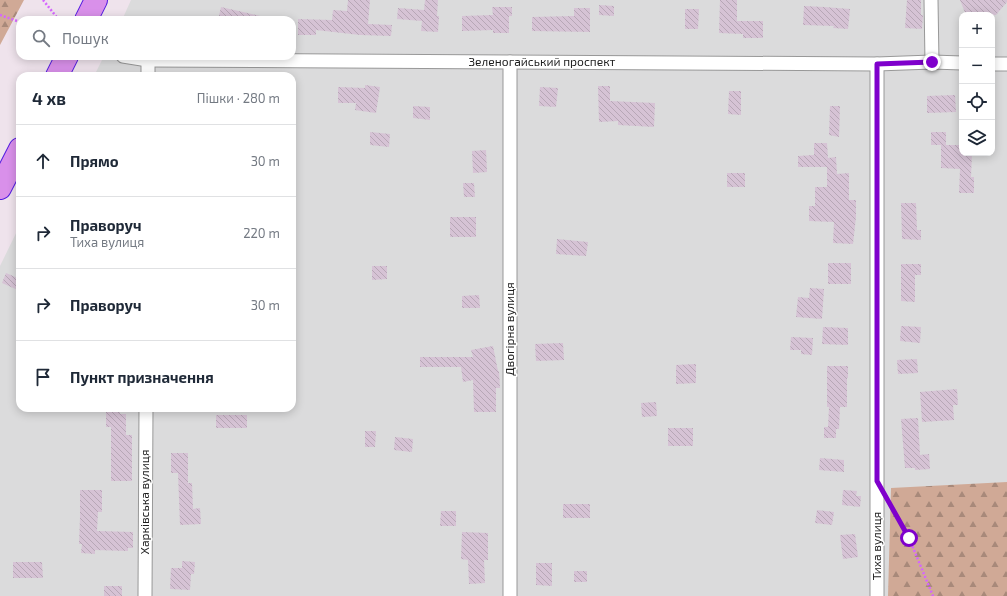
<!DOCTYPE html>
<html lang="uk">
<head>
<meta charset="utf-8">
<style>
	body { margin:0; font-family:"Exo 2",sans-serif; background:#f2f2f3; color:#1f2937 }
	.controls { position:absolute; right:12px; top:12px; display:grid; overflow:hidden; border-radius:8px; box-shadow:0 2px 10px #0003 }
	.controls button { width:36px; height:36px; display:grid; place-items:center; padding:0; border:0; border-bottom:1px solid #e0e1e3; background:#fff; color:#1f2937; font:20px sans-serif }
	.stop { position:absolute; width:12px; height:12px; margin:-9px; border:3px solid #7f00cc; border-radius:50%; background:#fff }
	.stop.end { background:#7f00cc; border-color:#fff; box-shadow:0 1px 4px #0008 }
	.list { margin:0; padding:0; list-style:none }
	h2 { display:flex; justify-content:space-between; align-items:center; height:52px; margin:0; padding:0 16px; font-size:17px }
	h2 small { font-size:13px; font-weight:400; color:#747a83 }
	.list li { display:grid; grid-template-columns:26px 1fr auto; gap:12px; align-items:center; box-sizing:border-box; height:72px; padding:0 16px; border-top:1px solid #e0e1e3 }
	.list b { display:block; font-size:15px; white-space:nowrap }
	.list p { margin:0; font-size:13px; white-space:nowrap; color:#747a83 }
	.list em { font-size:13px; font-style:normal; color:#747a83 }
	.icon { flex:none; width:22px; height:22px; fill:none; stroke:currentColor; stroke-width:2; stroke-linecap:round; stroke-linejoin:round }
	.map { position:relative; flex:none; width:1007px; height:596px; overflow:hidden }
	.search { position:absolute; background:#fff; box-shadow:0 2px 10px #0003; left:16px; top:16px; width:280px; height:44px; display:flex; align-items:center; gap:10px; box-sizing:border-box; padding:0 14px; border-radius:12px; color:#747a83; font-size:15px }
	.panel { position:absolute; background:#fff; box-shadow:0 2px 10px #0003; left:16px; top:72px; width:280px; height:340px; border-radius:12px }
	.map>svg:first-child { display:block }
</style>
</head>
<body>
<div class="map">
<svg width="1007" height="596" viewBox="0 0 1007 596">
	<defs>
		<pattern id="forest-firs" width="22" height="20" patternUnits="userSpaceOnUse"><rect width="22" height="20" fill="#d0a996"/><path d="M5 1l3.5 6h-7zM16 11l3.5 6h-7z" fill="#a8897a"/></pattern>
		<pattern id="building-back-hatch" width="6" height="6" patternUnits="userSpaceOnUse"><rect width="6" height="6" fill="#d6c3d5"/><path d="M-1 5l2 2M0 0l6 6M5-1l2 2" fill="none" stroke="#b7a7b6"/></pattern>
	</defs>
	<rect width="100%" height="100%" fill="#efe3ec"/>
	<path fill="#dbdbdc" fill-rule="evenodd" d="M131 0H1007V596H0V266L20 225V408H292V76H94L104 56H292V20H122ZM962 15H992V153H962Z"/>
	<g fill="url(#forest-firs)">
		<polygon points="0,0 24,0 0,45"/>
		<polygon points="1007,482 1007,596 888,596 891,488"/>
	</g>
	<g fill="url(#building-back-hatch)">
		<polygon points="348,0 370,0 368,24 392,25 391,36 360,35 316,30 316,35 298,35 298,19 332,20 333,10 347,11"/>
		<polygon points="425,0 438,0 437,16 439,16 438,32 421,31 422,21 397,19 398,8 424,10"/>
		<polygon points="720,0 737,0 737,21 763,21 763,38 743,38 743,34 719,33"/>
		<polygon points="907,0 921,0 921,15 923,15 922,29 905,28"/>
		<polygon points="960,0 1007,0 1007,2 996,15 966,15"/>
		<polygon points="599,5 614,6 614,16 599,15"/>
		<polygon points="804,6 824,7 850,9 848,29 833,28 834,26 803,25"/>
		<polygon points="221,7 260,16 259,20 218,20"/>
		<polygon points="492,7 512,7 512,16 509,16 509,33 493,33 493,30 462,31 462,16 493,15"/>
		<polygon points="574,8 590,8 590,32 532,31 532,17 574,16"/>
		<polygon points="685,9 699,9 698,29 685,29"/>
		<polygon points="365,85 380,87 376,113 355,110 356,103 338,103 338,87 365,88"/>
		<polygon points="598,86 610,86 610,101 655,103 654,127 618,125 618,121 599,122"/>
		<polygon points="540,87 558,88 556,107 539,106"/>
		<polygon points="729,91 741,91 741,115 728,114"/>
		<polygon points="955,95 956,112 927,113 927,96"/>
		<polygon points="413,106 430,107 430,120 413,118"/>
		<polygon points="830,106 840,106 839,137 829,135"/>
		<polygon points="370,132 390,134 389,147 370,145"/>
		<rect x="931" y="132" width="15" height="13"/>
		<polygon points="814,143 827,143 828,158 836,157 837,174 849,173 849,200 856,200 856,217 853,244 833,243 834,222 809,221 809,206 815,206 815,187 827,187 827,167 798,167 798,156 814,155"/>
		<polygon points="941,145 962,145 962,153 972,153 971,177 974,177 974,193 959,193 960,169 941,168"/>
		<polygon points="486,150 487,172 473,173 472,151"/>
		<rect x="727" y="173" width="18" height="14"/>
		<polygon points="463,183 474,183 475,197 464,197"/>
		<polygon points="901,203 916,203 917,230 921,230 921,240 902,239"/>
		<rect x="450" y="217" width="26" height="20"/>
		<polygon points="557,239 588,242 586,256 556,254"/>
		<rect x="828" y="263" width="23" height="21"/>
		<polygon points="901,264 921,264 921,275 915,275 915,302 901,301"/>
		<polygon points="372,266 387,266 387,279 372,280"/>
		<polygon points="6,273 20,279 20,291 2,283"/>
		<polygon points="810,288 824,289 822,319 796,317 798,297 809,298"/>
		<polygon points="479,295 480,308 462,308 462,296"/>
		<polygon points="901,326 921,327 920,343 900,341"/>
		<polygon points="823,327 848,328 848,345 822,344"/>
		<polygon points="791,337 813,338 812,355 801,354 801,350 790,350"/>
		<polygon points="563,343 564,360 536,361 535,344"/>
		<polygon points="493,346 498,371 499,371 500,388 496,388 496,412 474,412 473,380 463,382 461,367 420,367 420,357 473,357 471,350"/>
		<polygon points="917,359 918,373 898,374 897,360"/>
		<polygon points="696,364 696,383 676,384 676,365"/>
		<polygon points="827,366 848,366 848,378 847,378 847,407 840,407 839,429 836,429 836,438 824,438 824,427 828,427 829,407 827,407"/>
		<polygon points="957,389 958,405 953,405 954,420 922,422 920,392"/>
		<polygon points="656,402 657,416 642,417 641,403"/>
		<polygon points="106,409 120,409 120,414 126,414 126,435 132,435 132,481 111,481 111,427 106,427"/>
		<rect x="216" y="415" width="31" height="13"/>
		<polygon points="918,418 920,455 929,454 930,469 915,470 915,468 905,468 901,419"/>
		<rect x="668" y="428" width="25" height="18"/>
		<polygon points="365,431 376,431 375,447 365,447"/>
		<polygon points="395,437 413,439 412,452 394,450"/>
		<polygon points="171,453 188,453 188,483 192,483 193,509 200,508 201,524 180,525 178,473 171,473"/>
		<polygon points="820,458 844,460 844,472 819,470"/>
		<polygon points="80,490 102,490 102,512 98,512 97,531 133,532 133,548 128,548 128,551 95,550 95,554 81,553 82,544 79,544 80,517"/>
		<polygon points="843,490 857,491 856,496 861,496 860,507 842,505"/>
		<rect x="563" y="504" width="27" height="14"/>
		<polygon points="817,510 834,512 832,525 815,523"/>
		<polygon points="441,511 456,511 456,526 440,526"/>
		<polygon points="462,532 488,533 488,560 484,560 485,583 469,584 468,560 461,559"/>
		<polygon points="855,534 858,557 843,559 840,535"/>
		<polygon points="182,561 195,562 194,574 191,574 190,590 170,589 171,568 182,568"/>
		<polygon points="13,562 42,562 43,578 13,578"/>
		<polygon points="536,563 552,563 552,586 536,585"/>
		<rect x="574" y="571" width="13" height="11"/>
		<rect x="104" y="586" width="18" height="10"/>
	</g>
	<g fill="none" stroke-linecap="round" stroke-linejoin="round">
		<defs>
			<g id="minor">
				<polyline points="931,0 932,62"/>
				<polyline points="123,56 148,60 877,64 932,62 962,63"/>
				<polyline points="510,62 510,596"/>
				<polyline points="877,64 877,596"/>
				<polyline points="992,64 1007,64"/>
				<polyline points="148,76 148,60"/>
				<polyline points="145,596 146,408"/>
			</g>
			<g id="trunk">
				<polyline points="86,20 96,0"/>
				<polyline points="57,76 67,56"/>
				<polyline points="0,188 20,149"/>
			</g>
		</defs>
		<use href="#minor" stroke="#989898" stroke-width="15"/>
		<use href="#trunk" stroke="#541de1" stroke-width="24"/>
		<g stroke="#d565ff" stroke-width="2.5" stroke-dasharray="2 2" stroke-linecap="butt">
			<polyline points="43,0 59,20"/>
			<polyline points="0,15 20,22"/>
			<polyline points="890,504 909,538 933,596"/>
		</g>
		<use href="#minor" stroke="#fff" stroke-width="13"/>
		<use href="#trunk" stroke="#d990ea" stroke-width="22"/>
	</g>
	<g fill="none" stroke-linecap="round" stroke-linejoin="round">
		<polyline stroke="#7f00cc" stroke-width="5" points="909,538 877,481 877,64 932,62"/>
	</g>
	<g text-anchor="middle" stroke-width="3" stroke-linejoin="round" paint-order="stroke">
		<g font-size="12" fill="#1e1e1e" stroke="#fff">
			<text x="542" y="66">Зеленогайський проспект</text>
			<text transform="translate(510 329) rotate(-90)" y="4">Двогірна вулиця</text>
			<text transform="translate(145 502) rotate(-90)" y="4">Харківська вулиця</text>
			<text transform="translate(877 546) rotate(-90)" y="4">Тиха вулиця</text>
		</g>
	</g>
</svg>
<div class="controls">
<button>+</button>
<button>−</button>
<button><svg class="icon" aria-label="locate" viewBox="0 0 24 24"><circle cx="12" cy="12" r="6"/><path d="M12 2v4M12 18v4M2 12h4M18 12h4"/></svg></button>
<button><svg class="icon" aria-label="layers" viewBox="0 0 24 24"><path d="M12 4l9 5-9 5-9-5zM3 14l9 5 9-5"/></svg></button>
</div>
<div class="stop" style="left:909px;top:538px"></div>
<div class="stop end" style="left:932px;top:62px"></div>
<div class="search"><svg class="icon" aria-label="search" viewBox="0 0 24 24"><circle cx="10" cy="10" r="6"/><path d="M15 15l6 6"/></svg>Пошук</div>
<section class="panel">
<h2>4 хв<small>Пішки · 280 m</small></h2>
<ul class="list">
<li><svg class="icon" aria-label="ahead" viewBox="0 0 24 24"><path d="M12 20V5M6 11l6-6 6 6"/></svg><div><b>Прямо</b></div><em>30 m</em></li>
<li><svg class="icon" aria-label="right" viewBox="0 0 24 24"><path d="M7 20v-9h11M14 6l5 5-5 5"/></svg><div><b>Праворуч</b><p>Тиха вулиця</p></div><em>220 m</em></li>
<li><svg class="icon" aria-label="right" viewBox="0 0 24 24"><path d="M7 20v-9h11M14 6l5 5-5 5"/></svg><div><b>Праворуч</b></div><em>30 m</em></li>
<li><svg class="icon" aria-label="arrive" viewBox="0 0 24 24"><path d="M6 21V4h12l-3 4 3 4H6"/></svg><div><b>Пункт призначення</b></div></li>
</ul>
</section>
</div>
</body>
</html>
